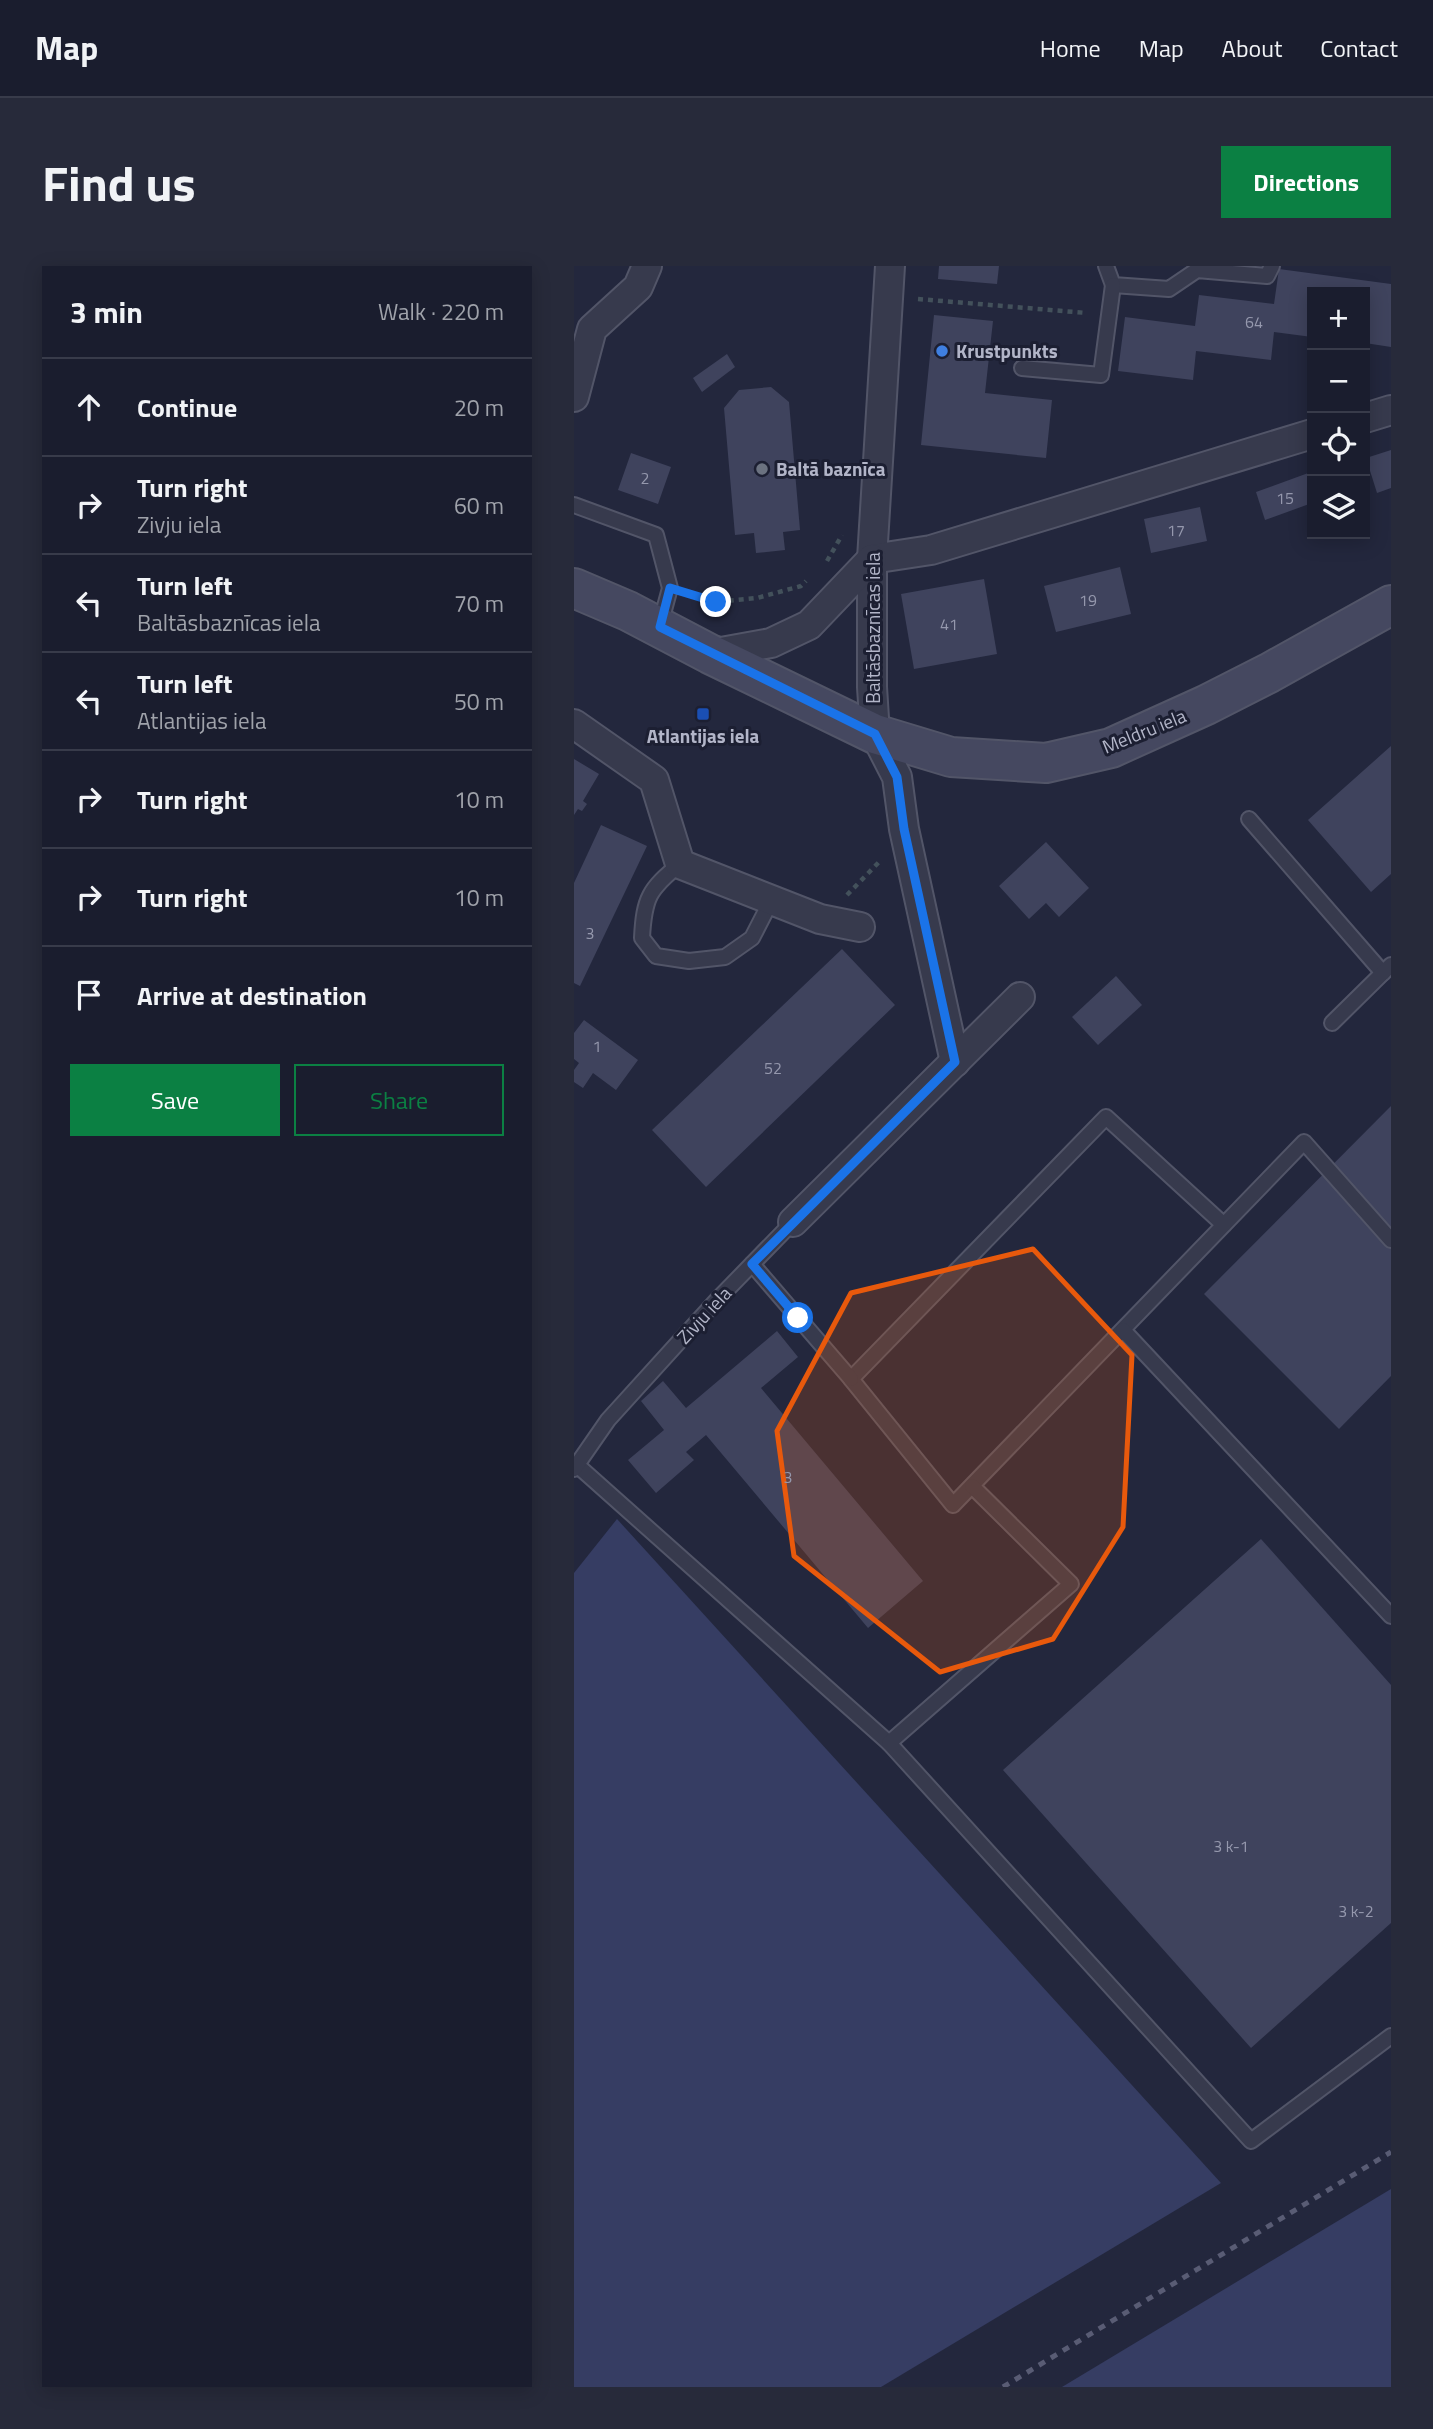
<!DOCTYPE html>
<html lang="en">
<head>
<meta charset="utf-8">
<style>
	body { margin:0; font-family:"Titillium Web",sans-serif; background:#272a3a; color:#f1f3f6 }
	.controls { position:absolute; right:21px; top:21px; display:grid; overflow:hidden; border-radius:0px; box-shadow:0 4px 18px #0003 }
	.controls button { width:63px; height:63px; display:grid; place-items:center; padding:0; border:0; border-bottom:2px solid #383b4a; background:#1a1d2e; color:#f1f3f6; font:35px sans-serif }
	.stop { position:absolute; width:21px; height:21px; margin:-16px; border:5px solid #1a73e8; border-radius:50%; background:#fff }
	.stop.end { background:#1a73e8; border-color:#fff; box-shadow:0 2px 7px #0008 }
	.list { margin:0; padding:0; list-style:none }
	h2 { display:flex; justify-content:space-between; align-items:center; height:91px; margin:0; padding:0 28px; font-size:30px }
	h2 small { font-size:23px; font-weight:400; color:#9fa2aa }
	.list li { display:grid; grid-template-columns:46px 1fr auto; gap:21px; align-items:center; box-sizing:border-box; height:98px; padding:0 28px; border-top:2px solid #383b4a }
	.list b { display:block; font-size:26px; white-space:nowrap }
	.list p { margin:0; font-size:23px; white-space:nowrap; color:#9fa2aa }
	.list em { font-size:23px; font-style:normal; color:#9fa2aa }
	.actions { display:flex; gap:14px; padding:21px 28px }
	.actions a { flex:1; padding:16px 0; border:2px solid #0b8043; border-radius:0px; text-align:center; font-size:24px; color:#0b8043 }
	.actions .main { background:#0b8043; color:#fff }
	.icon { flex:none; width:38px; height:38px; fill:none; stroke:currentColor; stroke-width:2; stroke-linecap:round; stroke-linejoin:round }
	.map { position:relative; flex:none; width:817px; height:2121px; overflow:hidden; border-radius:0px }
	header { display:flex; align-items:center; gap:42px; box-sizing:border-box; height:98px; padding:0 35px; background:#1a1d2e; border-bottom:2px solid #383b4a }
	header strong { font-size:33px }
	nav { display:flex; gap:38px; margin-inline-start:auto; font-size:24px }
	.intro { display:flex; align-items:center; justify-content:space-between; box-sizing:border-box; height:168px; padding:0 42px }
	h1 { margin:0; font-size:49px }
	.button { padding:18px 32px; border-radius:0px; background:#0b8043; color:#fff; font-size:24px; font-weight:700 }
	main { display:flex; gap:42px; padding:0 42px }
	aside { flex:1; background:#1a1d2e; border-radius:0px; box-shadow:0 4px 18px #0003 }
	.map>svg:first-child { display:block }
</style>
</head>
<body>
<header>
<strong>Map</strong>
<nav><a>Home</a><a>Map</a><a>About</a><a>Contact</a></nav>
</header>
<div class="intro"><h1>Find us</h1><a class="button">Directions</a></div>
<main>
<aside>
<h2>3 min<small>Walk · 220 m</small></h2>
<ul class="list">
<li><svg class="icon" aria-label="ahead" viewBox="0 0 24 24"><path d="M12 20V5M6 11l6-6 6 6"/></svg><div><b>Continue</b></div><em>20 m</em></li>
<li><svg class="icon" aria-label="right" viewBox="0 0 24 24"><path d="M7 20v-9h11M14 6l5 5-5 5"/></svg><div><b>Turn right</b><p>Zivju iela</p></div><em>60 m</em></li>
<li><svg class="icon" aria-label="left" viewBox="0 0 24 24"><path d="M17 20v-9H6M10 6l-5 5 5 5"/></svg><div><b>Turn left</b><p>Baltāsbaznīcas iela</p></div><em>70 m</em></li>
<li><svg class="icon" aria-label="left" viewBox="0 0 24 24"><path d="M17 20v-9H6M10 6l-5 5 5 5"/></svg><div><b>Turn left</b><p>Atlantijas iela</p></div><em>50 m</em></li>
<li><svg class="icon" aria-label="right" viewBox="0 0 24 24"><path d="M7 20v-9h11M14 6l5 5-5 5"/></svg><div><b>Turn right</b></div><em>10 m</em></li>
<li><svg class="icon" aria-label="right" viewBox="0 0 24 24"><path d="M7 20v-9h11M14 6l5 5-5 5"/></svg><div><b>Turn right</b></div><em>10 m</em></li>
<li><svg class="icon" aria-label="arrive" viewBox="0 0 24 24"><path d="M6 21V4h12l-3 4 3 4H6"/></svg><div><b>Arrive at destination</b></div></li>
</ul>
<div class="actions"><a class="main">Save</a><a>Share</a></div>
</aside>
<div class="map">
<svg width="817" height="2121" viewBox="0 0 817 2121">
	<rect width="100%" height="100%" fill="#23273d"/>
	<g fill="#363d63">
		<polygon points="43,1253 647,1917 307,2121 0,2121 0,1307"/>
		<polygon points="817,1923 817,2121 488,2121"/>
	</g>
	<g fill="#3f435d">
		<polygon points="365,0 425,0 423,18 364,13"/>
		<polygon points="705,3 817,18 817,81 791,77 791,26 738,26 738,71 700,66 697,94 622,85 619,114 544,105 551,51 621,60 625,29 700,38"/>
		<polygon points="360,49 419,55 411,127 478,134 472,192 347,179"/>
		<polygon points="153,88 161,101 128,126 119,112"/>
		<polygon points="197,121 215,136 226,264 209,266 211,284 182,287 180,267 161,269 150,142 165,124"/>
		<polygon points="817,184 817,222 803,227 792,192"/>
		<polygon points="57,187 97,201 84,238 44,224"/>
		<polygon points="737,206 738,237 691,254 682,226"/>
		<polygon points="626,241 633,275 577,287 570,253"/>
		<polygon points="546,301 557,348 482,366 470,320"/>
		<polygon points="410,313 423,388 340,403 327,328"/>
		<polygon points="817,480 817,608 797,626 734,554"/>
		<polygon points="0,493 25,508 9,535 13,538 8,545 4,543 0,549"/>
		<polygon points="27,559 73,580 6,720 0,717 0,617"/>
		<polygon points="472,576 515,622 485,651 472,637 455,653 425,620"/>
		<polygon points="268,683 321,739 132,921 78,864"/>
		<polygon points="542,710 568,739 524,779 498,751"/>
		<polygon points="10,754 64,794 42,824 19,807 9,822 0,816 0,804 5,797 0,793 0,767"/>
		<polygon points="817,840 817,1110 765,1163 630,1028"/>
		<polygon points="203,1065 224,1091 187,1122 349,1315 294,1362 132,1169 112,1186 120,1194 82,1227 54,1194 90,1164 67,1135 89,1115 112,1142"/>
		<polygon points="687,1273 817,1419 817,1657 677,1782 429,1504"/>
	</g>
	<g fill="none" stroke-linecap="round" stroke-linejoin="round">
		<defs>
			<g id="lane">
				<polyline points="532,0 539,19 595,23 623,4 693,10 698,0"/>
				<polyline points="448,102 527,109 539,19"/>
				<polyline points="0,239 82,269 96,322 86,359"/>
				<polyline points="675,553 809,707"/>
				<path d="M106 598C75 623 70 632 68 672L82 690 115 695 151 691 178 672 197 635"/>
				<polyline points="758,757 817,699"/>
				<polyline points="650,959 532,851 277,1113 379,1239 730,876 817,974"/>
				<polyline points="178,998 277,1113"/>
				<polyline points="549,1064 817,1350"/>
				<polyline points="3,1199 315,1477"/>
				<polyline points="0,1203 34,1154 142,1035 219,956"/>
				<polyline points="398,1220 497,1318 315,1477 677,1875 817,1770"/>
			</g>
			<g id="street">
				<polyline points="316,0 298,293 298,421 301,468 323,511 330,563 381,796"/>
				<polyline points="0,131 18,63 64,21 73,0"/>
				<polyline points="791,152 817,144"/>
				<polyline points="298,293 357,284 738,168"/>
				<polyline points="136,388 197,377 235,359 298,293"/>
				<polyline points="0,458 80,514 106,598 246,653 286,661"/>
				<polyline points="219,956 446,731"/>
			</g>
			<polyline id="secondary" points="0,322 54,345 136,388 301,468 377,491 472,497 537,482 632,439 695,407 817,339"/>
		</defs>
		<use href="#lane" stroke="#525568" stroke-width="18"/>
		<use href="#street" stroke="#525568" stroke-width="32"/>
		<use href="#secondary" stroke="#525568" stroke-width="42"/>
		<g stroke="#43515b" stroke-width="4.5" stroke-dasharray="5 5" stroke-linecap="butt">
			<polyline points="344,33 513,47"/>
			<polyline points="253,295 268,269"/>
			<polyline points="116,328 142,336 183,332 227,320 232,315"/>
			<polyline points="273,629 306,595"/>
		</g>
		<use href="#lane" stroke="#373a4d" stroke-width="14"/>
		<use href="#street" stroke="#373a4d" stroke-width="28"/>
		<use href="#secondary" stroke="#454860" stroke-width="38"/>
		<polyline stroke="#595c74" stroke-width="5" stroke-dasharray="7 7" stroke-linecap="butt" points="429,2121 817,1886"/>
	</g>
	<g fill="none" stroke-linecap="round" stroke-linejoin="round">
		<polyline stroke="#1a73e8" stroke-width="9" points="142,336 96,322 86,361 301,468 323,511 330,563 381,796 178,998 224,1052"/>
	</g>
	<path fill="#e8590c" fill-opacity="0.2" stroke="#e8590c" stroke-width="5" stroke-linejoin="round" d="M459 983 558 1089 549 1261 479 1373 366 1406 220 1290 203 1165 277 1027Z"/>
	<circle fill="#3f7fe0" stroke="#1c1f32" stroke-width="2.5" cx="368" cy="85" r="7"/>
	<circle fill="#6b7280" stroke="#1c1f32" stroke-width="2.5" cx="188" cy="203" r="7"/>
	<rect fill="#1a4fb4" stroke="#1c1f32" stroke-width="2.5" x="122" y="441" width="14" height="14" rx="3.5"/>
	<g text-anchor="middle" stroke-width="6" stroke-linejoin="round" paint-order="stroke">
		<g font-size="16" fill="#9598ad">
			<text x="680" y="62">64</text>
			<text x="71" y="218">2</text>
			<text x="711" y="238">15</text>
			<text x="602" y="270">17</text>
			<text x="514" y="340">19</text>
			<text x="375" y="364">41</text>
			<text x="16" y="673">3</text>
			<text x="23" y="786">1</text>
			<text x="199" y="808">52</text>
			<text x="214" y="1217">3</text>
			<text x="657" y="1586">3 k-1</text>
			<text x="782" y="1651">3 k-2</text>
		</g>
		<g font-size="19" font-weight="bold" fill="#b2b5c8" stroke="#1c1f32" text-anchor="start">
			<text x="382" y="92">Krustpunkts</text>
			<text x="202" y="210">Baltā baznīca</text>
			<text x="129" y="477" text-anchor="middle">Atlantijas iela</text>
		</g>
		<g font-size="19" fill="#b2b5c8" stroke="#1c1f32">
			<text transform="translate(299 362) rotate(-90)" y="7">Baltāsbaznīcas iela</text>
			<text transform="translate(570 465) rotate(-22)" y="7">Meldru iela</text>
			<text transform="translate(130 1049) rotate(-47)" y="7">Zivju iela</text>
		</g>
	</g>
</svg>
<div class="controls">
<button>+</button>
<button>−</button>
<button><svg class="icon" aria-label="locate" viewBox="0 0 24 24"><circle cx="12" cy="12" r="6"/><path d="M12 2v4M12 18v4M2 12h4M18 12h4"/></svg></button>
<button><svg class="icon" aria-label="layers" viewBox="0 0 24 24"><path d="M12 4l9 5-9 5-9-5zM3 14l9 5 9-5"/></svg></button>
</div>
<div class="stop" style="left:224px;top:1052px"></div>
<div class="stop end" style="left:142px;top:336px"></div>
</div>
</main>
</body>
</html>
